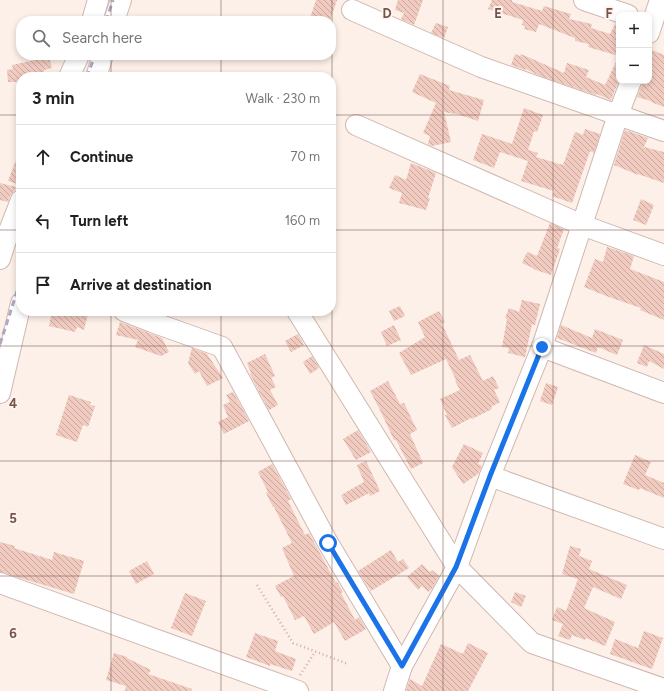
<!DOCTYPE html>
<html lang="en">
<head>
<meta charset="utf-8">
<style>
	body { margin:0; font-family:Figtree,sans-serif; background:#f2f2f2; color:#202124 }
	.controls { position:absolute; right:12px; top:12px; display:grid; overflow:hidden; border-radius:8px; box-shadow:0 2px 6px #0003 }
	.controls button { width:36px; height:36px; display:grid; place-items:center; padding:0; border:0; border-bottom:1px solid #e0e0e0; background:#fff; color:#202124; font:20px sans-serif }
	.stop { position:absolute; width:12px; height:12px; margin:-9px; border:3px solid #1a73e8; border-radius:50%; background:#fff }
	.stop.end { background:#1a73e8; border-color:#fff; box-shadow:0 1px 4px #0008 }
	.list { margin:0; padding:0; list-style:none }
	h2 { display:flex; justify-content:space-between; align-items:center; height:52px; margin:0; padding:0 16px; font-size:17px }
	h2 small { font-size:13px; font-weight:400; color:#757577 }
	.list li { display:grid; grid-template-columns:26px 1fr auto; gap:12px; align-items:center; box-sizing:border-box; height:64px; padding:0 16px; border-top:1px solid #e0e0e0 }
	.list b { display:block; font-size:15px; white-space:nowrap }
	.list em { font-size:13px; font-style:normal; color:#757577 }
	.icon { flex:none; width:22px; height:22px; fill:none; stroke:currentColor; stroke-width:2; stroke-linecap:round; stroke-linejoin:round }
	.map { position:relative; flex:none; width:664px; height:691px; overflow:hidden }
	.search { position:absolute; background:#fff; box-shadow:0 2px 6px #0003; left:16px; top:16px; width:320px; height:44px; display:flex; align-items:center; gap:10px; box-sizing:border-box; padding:0 14px; border-radius:16px; color:#757577; font-size:15px }
	.panel { position:absolute; background:#fff; box-shadow:0 2px 6px #0003; left:16px; top:72px; width:320px; height:244px; border-radius:16px }
	.map>svg:first-child { display:block }
</style>
</head>
<body>
<div class="map">
<svg width="664" height="691" viewBox="0 0 664 691">
	<defs>
		<pattern id="building-back-hatch" width="6" height="6" patternUnits="userSpaceOnUse"><rect width="6" height="6" fill="#f1cac0"/><path d="M-1 5l2 2M0 0l6 6M5-1l2 2" fill="none" stroke="#c8a79e"/></pattern>
	</defs>
	<rect width="100%" height="100%" fill="#fcf0e8"/>
	<g fill="url(#building-back-hatch)">
		<polygon points="316,0 337,0 330,21 309,21"/>
		<polygon points="398,0 423,0 414,25 401,19 404,13 395,10"/>
		<polygon points="492,0 512,0 512,2 542,11 544,6 571,14 569,19 592,24 591,28 610,34 616,23 619,24 619,80 611,100 597,94 596,95 540,76 526,69 525,70 511,65 515,54 520,56 521,54 564,73 567,63 589,70 586,77 605,85 619,56 588,47 589,44 575,41 575,38 539,24 536,32 524,29 525,26 522,25 523,20 507,15 488,9"/>
		<polygon points="436,23 448,27 444,38 431,33"/>
		<polygon points="652,50 664,55 664,107 651,102 651,101 637,97 642,85 642,81 649,81 649,59"/>
		<polygon points="49,57 52,68 44,70 44,77 21,77 21,82 8,82 7,70 13,69 12,65"/>
		<polygon points="420,74 450,86 449,90 484,100 478,121 454,113 454,114 444,112 451,142 432,146 428,144 430,136 423,133 436,103 412,92"/>
		<polygon points="524,108 543,115 537,132 534,131 528,150 538,153 536,157 563,165 575,132 583,135 585,129 600,134 594,153 590,151 572,203 552,196 554,191 521,181 528,161 500,152 494,168 473,160 482,134 512,144"/>
		<polygon points="625,130 648,138 644,147 664,152 664,183 638,174 638,175 614,165"/>
		<polygon points="20,150 21,150 21,185 8,181"/>
		<polygon points="411,163 436,173 428,198 430,198 426,210 399,203 402,193 389,188 395,175 406,180"/>
		<polygon points="0,183 16,187 15,190 10,196 8,202 0,200"/>
		<polygon points="641,199 654,205 646,225 633,220"/>
		<polygon points="550,223 564,229 557,248 560,249 551,275 533,269 533,268 522,263 527,252 537,256"/>
		<polygon points="607,247 634,256 630,269 664,282 664,320 640,310 641,308 606,296 584,287 595,259 603,262"/>
		<polygon points="522,300 540,304 535,325 532,324 525,357 508,353 509,348 502,347 507,319 505,318 509,308 519,312"/>
		<polygon points="400,306 405,316 394,321 389,311"/>
		<polygon points="52,311 89,311 84,330 77,327 75,332 49,326"/>
		<polygon points="439,311 445,322 442,324 459,360 470,355 483,381 493,376 499,388 494,390 500,402 491,407 492,409 472,419 473,417 452,428 445,415 447,415 440,399 460,390 455,381 456,380 446,359 411,375 399,353 425,337 418,322"/>
		<polygon points="120,322 162,338 169,352 161,356 135,347 138,340 116,335"/>
		<polygon points="394,325 401,340 387,346 381,332"/>
		<polygon points="561,325 592,338 595,329 623,340 617,355 598,347 596,353 557,338"/>
		<polygon points="298,334 304,345 291,352 285,341"/>
		<polygon points="644,345 664,354 664,369 649,361 647,367 637,363"/>
		<polygon points="192,348 207,354 223,378 207,386 199,371 195,374 188,363"/>
		<polygon points="265,354 275,376 271,378 276,387 270,390 278,405 269,410 250,374 251,373 247,363"/>
		<polygon points="312,356 319,368 310,374 303,362"/>
		<polygon points="388,381 400,404 404,403 417,430 410,434 423,463 411,469 396,440 394,440 380,410 370,391"/>
		<polygon points="546,383 558,387 552,405 540,401"/>
		<polygon points="233,392 249,421 224,434 218,422 228,417 223,405 230,402 226,395"/>
		<polygon points="69,395 91,402 90,405 95,406 88,427 83,425 77,442 56,435"/>
		<polygon points="358,430 371,452 356,460 343,439"/>
		<polygon points="464,444 483,453 478,464 482,466 478,474 463,484 452,467"/>
		<polygon points="635,455 651,462 645,475 664,483 664,498 640,488 639,490 623,484"/>
		<polygon points="366,461 380,491 370,496 369,493 346,505 341,495 364,482 357,465"/>
		<polygon points="272,464 291,499 288,501 305,535 309,533 336,583 337,582 343,592 341,593 355,620 359,617 366,629 345,641 334,622 314,634 304,616 295,620 283,596 281,597 275,586 294,576 282,548 292,543 274,507 273,507 266,493 268,492 258,472"/>
		<polygon points="0,542 15,546 14,548 52,560 54,552 84,561 74,594 0,572"/>
		<polygon points="570,546 581,549 579,556 592,561 589,569 627,585 621,599 593,587 584,608 615,622 605,646 586,638 585,640 572,635 570,640 558,636 563,624 552,620 557,607 566,611 578,579 562,574"/>
		<polygon points="391,550 398,562 403,559 409,568 371,591 358,571"/>
		<polygon points="147,561 154,574 136,584 129,571"/>
		<polygon points="422,564 430,572 432,570 439,576 432,589 428,592 422,586 418,590 407,577"/>
		<polygon points="515,592 526,596 521,607 511,602"/>
		<polygon points="185,593 206,601 192,636 171,628"/>
		<polygon points="644,631 663,638 652,669 610,654 615,639 638,648"/>
		<polygon points="255,633 278,641 275,651 296,659 292,671 270,664 270,666 246,657"/>
		<polygon points="468,643 488,653 468,691 406,691 410,679 422,686 441,644 463,654"/>
		<polygon points="114,653 127,657 127,658 151,670 148,674 192,689 191,691 125,691 126,686 106,680"/>
	</g>
	<g fill="none" stroke-linecap="round" stroke-linejoin="round">
		<defs>
			<g id="minor">
				<polyline points="584,0 628,15"/>
				<polyline points="352,10 481,67 664,131"/>
				<polyline points="92,21 98,0"/>
				<polyline points="114,21 121,0"/>
				<polyline points="649,33 660,0"/>
				<polyline points="69,77 79,55"/>
				<polyline points="96,77 103,55"/>
				<polyline points="356,125 582,225 664,255"/>
				<polyline points="0,259 9,231 21,200"/>
				<polyline points="124,311 152,322 222,347 328,543 402,666"/>
				<polyline points="297,311 457,567 532,643 664,689"/>
				<polyline points="542,347 664,393"/>
				<polyline points="0,393 21,303"/>
				<polyline points="490,476 664,539"/>
				<polyline points="0,583 298,691"/>
				<polyline points="394,691 402,666 457,567 490,476 542,347 618,115 631,81"/>
			</g>
		</defs>
		<use href="#minor" stroke="#d0b8b0" stroke-width="22"/>
		<g stroke="#d6aca3" stroke-width="2.5" stroke-dasharray="1 3" stroke-linecap="butt">
			<polyline points="257,585 293,643 348,664"/>
			<polyline points="300,675 315,652"/>
		</g>
		<use href="#minor" stroke="#fff" stroke-width="20"/>
		<g stroke="#b1a6c6" stroke-width="3" stroke-dasharray="6 4" stroke-linecap="butt">
			<polyline points="106,21 113,0"/>
			<polyline points="87,77 95,55"/>
			<polyline points="0,344 21,279"/>
		</g>
	</g>
	<g fill="none" stroke-linecap="round" stroke-linejoin="round">
		<polyline stroke="#1a73e8" stroke-width="5" points="328,543 402,666 456,567 490,476 542,347"/>
	</g>
	<path fill="none" stroke="#76534c" stroke-width="1" stroke-opacity="0.55" d="M111 0V21M221 0V21M332 0V691M443 0V691M553 0V691M111 55V77M221 55V77M0 115H21M331 115H664M0 230H21M331 230H664M111 311V691M221 311V691M0 346H664M0 461H664M0 576H664"/>
	<g font-size="13" text-anchor="middle" font-weight="bold" fill="#76534c" stroke="#fff5ee" stroke-width="4" stroke-linejoin="round" paint-order="stroke">
		<text x="387" y="18">D</text>
		<text x="498" y="18">E</text>
		<text x="609" y="18">F</text>
		<text x="13" y="408">4</text>
		<text x="13" y="523">5</text>
		<text x="13" y="638">6</text>
	</g>
</svg>
<div class="controls">
<button>+</button>
<button>−</button>
</div>
<div class="stop" style="left:328px;top:543px"></div>
<div class="stop end" style="left:542px;top:347px"></div>
<div class="search"><svg class="icon" aria-label="search" viewBox="0 0 24 24"><circle cx="10" cy="10" r="6"/><path d="M15 15l6 6"/></svg>Search here</div>
<section class="panel">
<h2>3 min<small>Walk · 230 m</small></h2>
<ul class="list">
<li><svg class="icon" aria-label="ahead" viewBox="0 0 24 24"><path d="M12 20V5M6 11l6-6 6 6"/></svg><div><b>Continue</b></div><em>70 m</em></li>
<li><svg class="icon" aria-label="left" viewBox="0 0 24 24"><path d="M17 20v-9H6M10 6l-5 5 5 5"/></svg><div><b>Turn left</b></div><em>160 m</em></li>
<li><svg class="icon" aria-label="arrive" viewBox="0 0 24 24"><path d="M6 21V4h12l-3 4 3 4H6"/></svg><div><b>Arrive at destination</b></div></li>
</ul>
</section>
</div>
</body>
</html>
